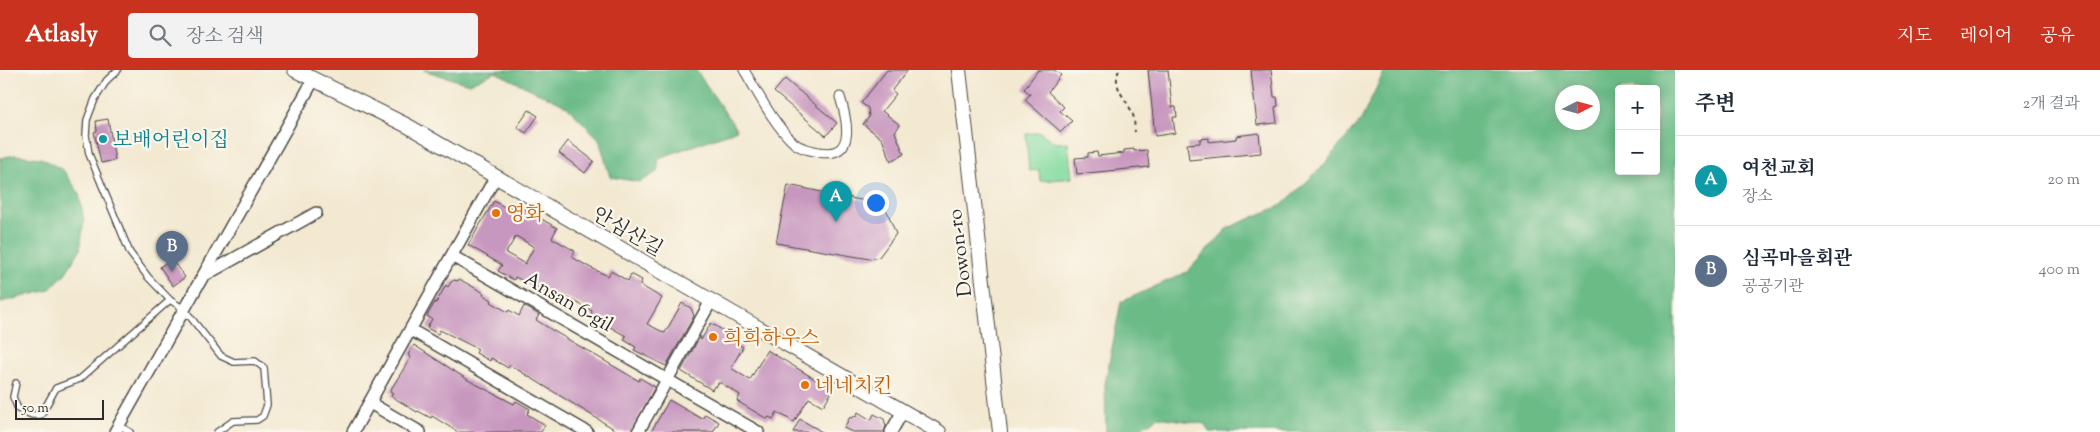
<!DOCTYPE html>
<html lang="ko">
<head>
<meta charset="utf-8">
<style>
	body { margin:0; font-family:"Sorts Mill Goudy","Noto Serif KR",serif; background:#f2f2f3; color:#1f2937 }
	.controls { position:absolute; right:15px; top:15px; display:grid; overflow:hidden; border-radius:5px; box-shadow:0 2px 12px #0003 }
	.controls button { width:45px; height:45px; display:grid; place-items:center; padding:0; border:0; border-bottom:1px solid #e0e1e3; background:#fff; color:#1f2937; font:25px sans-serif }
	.compass { position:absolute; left:1555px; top:15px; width:45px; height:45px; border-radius:50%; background:#fff; box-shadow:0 2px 12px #0003; rotate:84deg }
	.scale { position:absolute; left:15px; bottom:12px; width:89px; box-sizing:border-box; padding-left:5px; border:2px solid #2b2b2b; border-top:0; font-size:14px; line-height:18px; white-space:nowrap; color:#2b2b2b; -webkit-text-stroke:4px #fbf7ec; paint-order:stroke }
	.you { position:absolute; left:875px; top:132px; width:18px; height:18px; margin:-12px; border:4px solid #fff; border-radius:50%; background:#1a73e8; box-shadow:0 0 0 8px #1a73e833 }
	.badge { display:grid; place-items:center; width:32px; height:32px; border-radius:50%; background:#c8321e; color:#fff; font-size:16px; font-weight:700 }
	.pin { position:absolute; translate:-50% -41px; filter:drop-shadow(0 1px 2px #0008) }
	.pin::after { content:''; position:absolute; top:26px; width:18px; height:15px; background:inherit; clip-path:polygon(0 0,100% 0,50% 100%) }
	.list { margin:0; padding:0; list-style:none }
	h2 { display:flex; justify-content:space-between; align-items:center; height:65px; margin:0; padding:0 20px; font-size:21px }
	h2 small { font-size:16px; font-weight:400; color:#747a83 }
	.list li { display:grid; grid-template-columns:32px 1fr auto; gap:15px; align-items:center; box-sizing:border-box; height:90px; padding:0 20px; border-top:1px solid #e0e1e3 }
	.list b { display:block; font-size:19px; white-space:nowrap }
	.list p { margin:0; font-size:16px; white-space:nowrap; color:#747a83 }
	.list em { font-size:16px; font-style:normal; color:#747a83 }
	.icon { flex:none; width:28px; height:28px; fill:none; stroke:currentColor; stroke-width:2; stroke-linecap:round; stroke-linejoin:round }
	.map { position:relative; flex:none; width:1675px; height:362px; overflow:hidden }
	header { display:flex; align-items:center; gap:30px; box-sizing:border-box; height:70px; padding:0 25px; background:#c8321e; color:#fff }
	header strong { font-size:24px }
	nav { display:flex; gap:28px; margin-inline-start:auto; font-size:18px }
	.search { width:350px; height:45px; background:#f2f2f3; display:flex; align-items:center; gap:12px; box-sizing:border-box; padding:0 18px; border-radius:5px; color:#747a83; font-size:19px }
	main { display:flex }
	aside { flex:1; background:#fff }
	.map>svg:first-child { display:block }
</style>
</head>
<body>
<header>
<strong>Atlasly</strong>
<div class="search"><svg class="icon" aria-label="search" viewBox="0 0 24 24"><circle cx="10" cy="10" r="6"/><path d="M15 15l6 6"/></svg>장소 검색</div>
<nav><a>지도</a><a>레이어</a><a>공유</a></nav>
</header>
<main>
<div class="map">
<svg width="1675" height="362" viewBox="0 0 1675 362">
	<rect width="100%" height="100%" fill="#fbf7ec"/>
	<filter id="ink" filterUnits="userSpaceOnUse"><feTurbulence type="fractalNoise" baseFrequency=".02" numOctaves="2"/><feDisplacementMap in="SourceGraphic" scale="10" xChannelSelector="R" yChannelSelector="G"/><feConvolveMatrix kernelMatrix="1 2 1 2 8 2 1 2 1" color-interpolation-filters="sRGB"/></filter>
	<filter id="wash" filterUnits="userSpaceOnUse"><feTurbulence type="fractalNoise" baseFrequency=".0096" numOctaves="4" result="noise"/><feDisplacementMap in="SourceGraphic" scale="20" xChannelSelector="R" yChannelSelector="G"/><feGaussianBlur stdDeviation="1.12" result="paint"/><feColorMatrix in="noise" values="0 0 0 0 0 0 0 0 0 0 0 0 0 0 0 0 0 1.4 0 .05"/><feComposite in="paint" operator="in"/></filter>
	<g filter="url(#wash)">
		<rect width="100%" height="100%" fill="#f3e9d1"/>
		<polygon fill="#83db9f" stroke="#578365" points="1040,62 1055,73 1068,72 1072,108 1040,111 1039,100 1029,101 1026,64"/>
		<g fill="#6abb86" stroke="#4a7358" fill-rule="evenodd">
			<polygon points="423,0 696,0 737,60 659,88 657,102 640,112 610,107 599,69 566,36 495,2 469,14"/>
			<path d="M1385 0H1675V362H1209L1205 354 1158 347 1135 362H1106L1105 314 1121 232 1187 202 1228 158 1282 135 1322 97 1361 50ZM1619 19H1656V101H1619ZM1592 22V52H1562V22Z"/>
			<polygon points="15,85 41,88 63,100 79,123 84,151 80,180 65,204 49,220 1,232 0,88"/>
		</g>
		<g id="blocks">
			<g fill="#c897bf" fill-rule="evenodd">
				<polygon points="887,0 908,0 892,20 896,24 882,41 900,55 895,62 904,84 891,91 882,69 863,54 869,47 868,38 861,33"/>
				<polygon points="1038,0 1054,0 1061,5 1048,22 1064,37 1060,41 1072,51 1061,62 1025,30 1030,24 1024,19"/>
				<polygon points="1148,0 1168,0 1172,37 1176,37 1177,47 1173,47 1175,63 1155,66"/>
				<polygon points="1251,0 1271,0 1274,27 1277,27 1278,36 1275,37 1277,53 1257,55"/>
				<polygon points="785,9 837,53 826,66 774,22"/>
				<polygon points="529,40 538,46 526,63 517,57"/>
				<polygon points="108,49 115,90 101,93 94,62 97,61 96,51"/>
				<polygon points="1259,63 1261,83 1189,90 1187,74 1200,73 1200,69 1209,68 1209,72 1236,69 1236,66"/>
				<polygon points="568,71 594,91 585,103 559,83"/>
				<polygon points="1134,79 1134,81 1147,80 1149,97 1077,104 1075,88 1088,87 1088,83 1097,82 1098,86 1124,83 1124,80"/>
				<polygon points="788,115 880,134 887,141 896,164 879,187 870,189 776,173"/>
				<path d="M494 131 510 140 514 133 557 158 552 168 575 181 572 187 589 197 608 206 611 201 628 211 631 204 642 210 640 215 662 228 647 254 665 263 682 233 691 238 694 246 666 296 634 280 636 277 624 270 626 266 594 248 591 246 592 241 570 229 551 225 515 207 514 210 498 201 502 195 468 175ZM516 166 534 177 525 194 506 183Z"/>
				<polygon points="171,189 185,207 173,216 160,197"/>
				<polygon points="459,209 484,223 483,225 492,230 491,232 508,242 509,240 519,246 524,236 539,245 536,250 552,260 639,311 640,308 655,317 631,362 619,362 510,295 508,298 491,288 490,291 476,283 478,279 440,260 438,264 427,258 432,249 427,246 435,232 436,233 446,215 448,217 451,212 454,210 458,211"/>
				<polygon points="711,253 727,263 725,267 743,277 731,298 750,310 767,280 833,320 823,336 809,328 794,352 777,342 773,349 769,347 767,349 737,331 740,325 721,313 718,313 716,317 714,316 712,320 681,301 700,266 701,270"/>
				<polygon points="414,275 468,310 514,334 516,331 530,339 527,344 545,355 541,362 458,362 432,346 431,348 418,341 417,342 391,326 393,323 390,321 411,287 408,285"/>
				<polygon points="669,330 702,349 705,344 719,352 713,362 651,362"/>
				<polygon points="858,342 871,350 874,344 884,349 886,356 884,362 852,362 844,358 850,347 852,349 854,346 856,347"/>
				<polygon points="800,349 822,362 793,362"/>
			</g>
		</g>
	</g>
	<g filter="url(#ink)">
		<use href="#blocks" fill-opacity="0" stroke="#494844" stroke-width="1"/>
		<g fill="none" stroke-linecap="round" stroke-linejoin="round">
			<defs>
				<g id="service">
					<polyline points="118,0 107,10 95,29 87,50 86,65 89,84 130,183 148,207 170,230 184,239 221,286 234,292 255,291 264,298 267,335 263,346 257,350 233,351 217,362"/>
					<polyline points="16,313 13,327 18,339 32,345 41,345 56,318 80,309 170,230"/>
					<polyline points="119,355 130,362"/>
				</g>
				<path id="pedestrian" d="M744 0C758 23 774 55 794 73 801 79 810 80 819 82 857 89 847 49 840 27"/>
				<g id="minor">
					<polyline points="452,186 758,362"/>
					<polyline points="205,205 316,143"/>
					<polyline points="411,260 587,362"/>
					<polyline points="370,333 420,362"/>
					<polyline points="115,362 314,9"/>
					<polyline points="353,362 495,108"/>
					<polyline points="638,362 711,231"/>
					<polyline points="891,362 903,341"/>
				</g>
				<g id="tertiary">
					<polyline points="295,0 408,56 939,362"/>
					<polyline points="959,0 1000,362"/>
				</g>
			</defs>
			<use href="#service" stroke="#494844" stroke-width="8"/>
			<use href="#pedestrian" stroke="#494844" stroke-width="11"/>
			<use href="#minor" stroke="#494844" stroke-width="14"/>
			<use href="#tertiary" stroke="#494844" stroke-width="16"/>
			<path stroke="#494844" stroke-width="2" stroke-dasharray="4 4" stroke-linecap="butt" d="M1119 0C1111 18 1128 30 1133 45 1135 50 1134 57 1135 62"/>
			<use href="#service" stroke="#fff" stroke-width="5.5"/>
			<use href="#pedestrian" stroke="#fff" stroke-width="9"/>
			<use href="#minor" stroke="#fff" stroke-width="11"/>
			<use href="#tertiary" stroke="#fff" stroke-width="14"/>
		</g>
	</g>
	<circle fill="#0f9aa8" stroke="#fbf7ec" stroke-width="2" cx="103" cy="69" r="5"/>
	<g fill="#e8710a" stroke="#fbf7ec" stroke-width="2">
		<circle cx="496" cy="143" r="5"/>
		<circle cx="713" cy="267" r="5"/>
		<circle cx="805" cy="315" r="5"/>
	</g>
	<g text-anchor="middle" stroke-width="4.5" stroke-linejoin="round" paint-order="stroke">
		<g font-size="20" fill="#0d838f" stroke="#fbf7ec" text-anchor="start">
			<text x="113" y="76">보배어린이집</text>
		</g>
		<g font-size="20" fill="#c56008" stroke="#fbf7ec" text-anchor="start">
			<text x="506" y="150">영화</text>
			<text x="723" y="274">희희하우스</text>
			<text x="815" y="322">네네치킨</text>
		</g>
		<g font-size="20" fill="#2b2b2b" stroke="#fbf7ec">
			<text transform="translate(628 161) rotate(30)" y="7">안심산길</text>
			<text transform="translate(959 183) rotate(-97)" y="7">Dowon-ro</text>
			<text transform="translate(569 231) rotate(30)" y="7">Ansan 6-gil</text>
		</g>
	</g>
</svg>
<div class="controls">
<button>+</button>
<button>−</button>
</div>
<svg class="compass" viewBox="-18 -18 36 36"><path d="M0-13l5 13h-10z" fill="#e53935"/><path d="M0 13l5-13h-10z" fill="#747a83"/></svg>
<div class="scale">50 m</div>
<div class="you"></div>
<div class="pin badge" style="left:836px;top:152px;background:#0f9aa8">A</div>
<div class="pin badge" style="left:172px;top:202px;background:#5c6f8a">B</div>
</div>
<aside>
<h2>주변<small>2개 결과</small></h2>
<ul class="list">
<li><span class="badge" style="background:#0f9aa8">A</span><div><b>여천교회</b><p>장소</p></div><em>20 m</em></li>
<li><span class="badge" style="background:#5c6f8a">B</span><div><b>심곡마을회관</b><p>공공기관</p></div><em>400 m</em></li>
</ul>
</aside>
</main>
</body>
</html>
